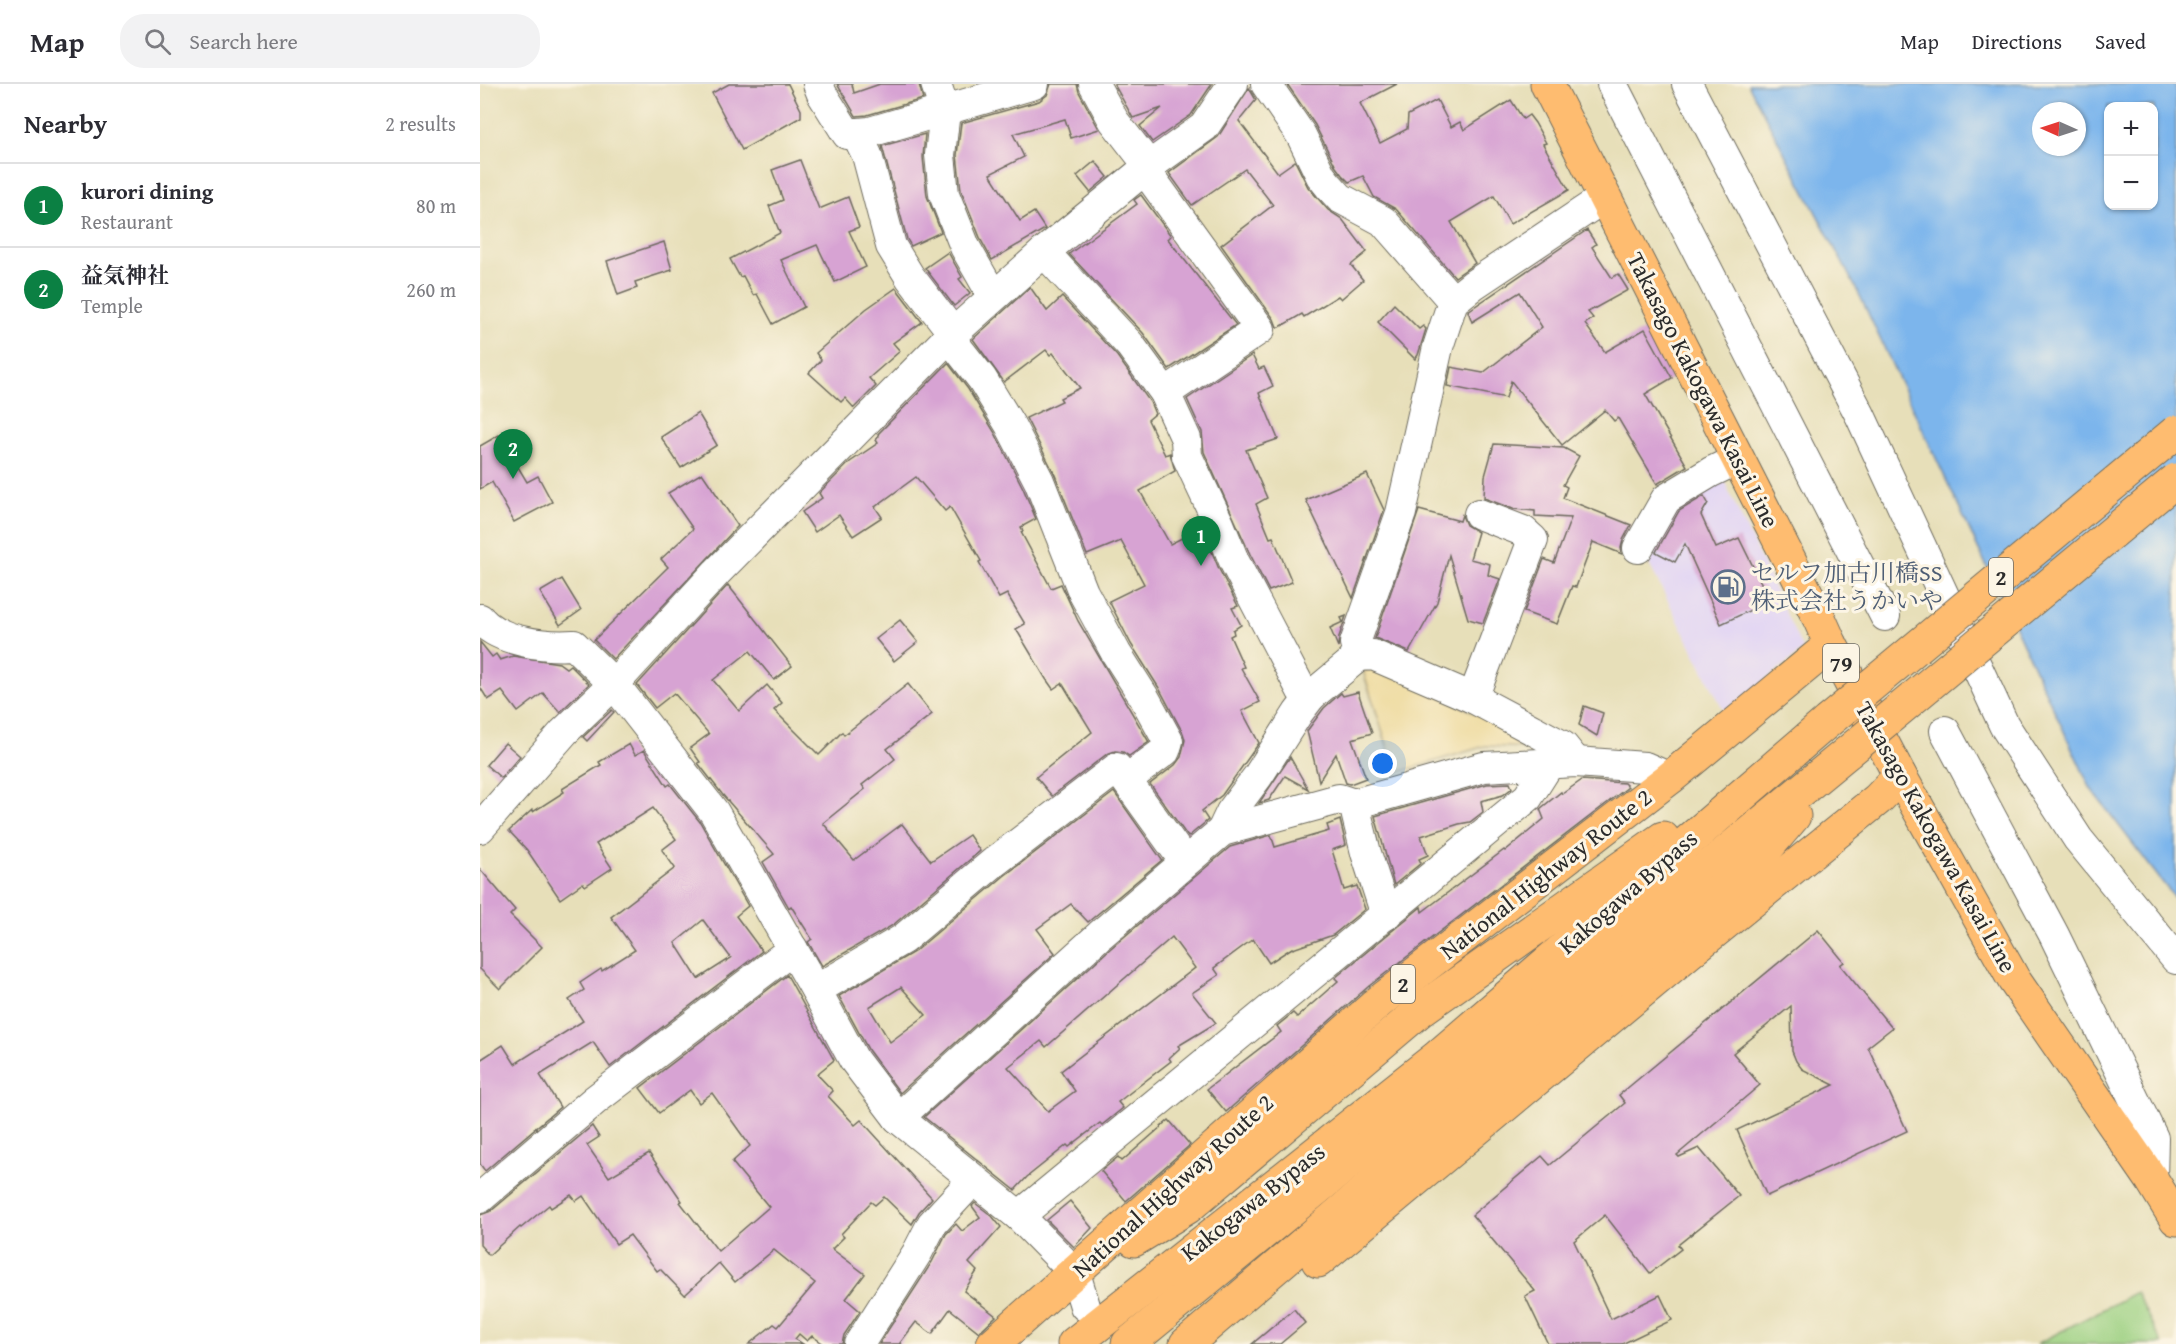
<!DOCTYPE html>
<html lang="en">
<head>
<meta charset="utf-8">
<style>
	body { margin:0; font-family:"Gentium Book Plus","Noto Serif JP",serif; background:#f2f2f3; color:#2b2b33 }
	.controls { position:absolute; right:18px; top:18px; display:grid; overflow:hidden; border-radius:12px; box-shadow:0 2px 4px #0004 }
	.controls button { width:54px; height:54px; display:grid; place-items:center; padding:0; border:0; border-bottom:2px solid #e1e1e2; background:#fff; color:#2b2b33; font:30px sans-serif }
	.compass { position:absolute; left:1552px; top:18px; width:54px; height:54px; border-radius:50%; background:#fff; box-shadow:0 2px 4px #0004; rotate:273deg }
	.you { position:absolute; left:903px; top:680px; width:21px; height:21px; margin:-15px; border:4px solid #fff; border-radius:50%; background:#1a73e8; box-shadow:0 0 0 9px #1a73e833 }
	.badge { display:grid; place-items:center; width:39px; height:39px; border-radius:50%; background:#0b8043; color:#fff; font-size:20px; font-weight:700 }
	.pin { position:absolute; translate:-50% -50px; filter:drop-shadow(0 2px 3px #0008) }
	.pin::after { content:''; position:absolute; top:32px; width:21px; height:18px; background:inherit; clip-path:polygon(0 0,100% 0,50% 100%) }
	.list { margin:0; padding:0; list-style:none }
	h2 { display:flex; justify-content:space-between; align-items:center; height:78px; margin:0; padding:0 24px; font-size:26px }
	h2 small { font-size:20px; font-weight:400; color:#7c7c81 }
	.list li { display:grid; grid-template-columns:39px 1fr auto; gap:18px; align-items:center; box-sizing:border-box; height:84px; padding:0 24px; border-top:2px solid #e1e1e2 }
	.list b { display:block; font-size:22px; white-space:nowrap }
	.list p { margin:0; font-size:20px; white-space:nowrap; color:#7c7c81 }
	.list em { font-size:20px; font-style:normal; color:#7c7c81 }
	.icon { flex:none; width:33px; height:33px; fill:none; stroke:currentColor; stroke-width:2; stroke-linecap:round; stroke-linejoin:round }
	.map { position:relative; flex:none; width:1696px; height:1260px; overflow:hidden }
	header { display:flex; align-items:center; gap:36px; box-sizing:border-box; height:84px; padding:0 30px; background:#fff; border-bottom:2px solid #e1e1e2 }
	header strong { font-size:28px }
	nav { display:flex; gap:33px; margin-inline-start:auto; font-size:21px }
	.search { width:420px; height:54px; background:#f2f2f3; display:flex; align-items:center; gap:15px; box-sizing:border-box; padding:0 21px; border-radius:24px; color:#7c7c81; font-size:22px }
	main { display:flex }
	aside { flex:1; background:#fff }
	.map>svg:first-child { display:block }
</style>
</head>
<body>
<header>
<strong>Map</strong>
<div class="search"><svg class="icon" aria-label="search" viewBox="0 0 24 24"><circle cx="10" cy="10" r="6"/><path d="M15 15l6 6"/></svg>Search here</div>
<nav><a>Map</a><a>Directions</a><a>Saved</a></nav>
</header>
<main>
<aside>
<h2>Nearby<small>2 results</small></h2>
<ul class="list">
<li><span class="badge">1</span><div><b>kurori dining</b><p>Restaurant</p></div><em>80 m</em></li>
<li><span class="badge">2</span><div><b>益気神社</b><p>Temple</p></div><em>260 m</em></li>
</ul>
</aside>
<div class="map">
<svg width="1696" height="1260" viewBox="0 0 1696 1260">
	<rect width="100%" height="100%" fill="#fcf5e5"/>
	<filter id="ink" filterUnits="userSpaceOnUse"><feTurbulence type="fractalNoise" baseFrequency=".0167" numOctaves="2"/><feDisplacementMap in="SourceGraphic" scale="12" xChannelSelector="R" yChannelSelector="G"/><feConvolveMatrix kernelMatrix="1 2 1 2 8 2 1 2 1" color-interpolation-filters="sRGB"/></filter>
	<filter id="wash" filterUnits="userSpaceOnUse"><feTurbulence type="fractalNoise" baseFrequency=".008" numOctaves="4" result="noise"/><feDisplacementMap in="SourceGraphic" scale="24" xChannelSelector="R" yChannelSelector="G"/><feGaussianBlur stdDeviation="1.35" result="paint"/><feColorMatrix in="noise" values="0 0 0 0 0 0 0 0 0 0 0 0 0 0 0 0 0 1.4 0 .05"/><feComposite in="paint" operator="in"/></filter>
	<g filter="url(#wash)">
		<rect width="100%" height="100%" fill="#e7dfb9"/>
		<polygon fill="#e1d4f4" points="1241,390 1323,566 1245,629 1163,468 1188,419"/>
		<polygon fill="#9bd081" stroke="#637e56" stroke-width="1.5" points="1656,1208 1682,1260 1557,1260"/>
		<polygon fill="#eeda9e" stroke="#8c8264" stroke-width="1.5" points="902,583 1067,665 1005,662 916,689 883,587"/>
		<path fill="#7bb5ec" stroke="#53708c" stroke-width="1.5" fill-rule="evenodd" d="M1268 0H1696V816L1611 705 1380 212ZM1628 22H1674V122H1628ZM1561 27H1597V63H1561Z"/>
		<g id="blocks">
			<g fill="#d7a3d3" fill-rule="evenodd">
				<polygon points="249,0 308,0 321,26 321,33 262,66 232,9"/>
				<polygon points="357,0 372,0 374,9 400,0 439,0 443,15 387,31 376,32"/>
				<polygon points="571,0 597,0 599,8 619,45 591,54 585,35 533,50 544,73 510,90 540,137 554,128 565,145 512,176 501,156 481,106 477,71 481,39 559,17 567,11"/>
				<polygon points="634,0 732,0 711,31 672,58 660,42 682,24 653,34"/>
				<polygon points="807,0 917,0 880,19 900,59 927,45 928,31 957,16 971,43 980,38 984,46 1031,16 1043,35 1049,31 1055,39 1066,59 1063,60 1089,106 1030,140 1014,112 971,138 995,179 975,193 916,125 894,113 883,92 869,98 862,91 856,83 835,41"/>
				<polygon points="769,4 776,16 759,37 798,89 815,77 828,103 848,126 862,135 887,168 871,181 883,196 861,215 858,212 824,233 822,230 800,243 797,243 794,235 741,161 793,121 765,85 712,121 689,89 738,53"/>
				<polygon points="445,50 443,73 447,112 461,148 431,162 427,155 402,62"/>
				<polygon points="320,76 339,125 368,113 379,143 369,147 386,183 355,198 337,161 301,176 324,223 293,240 277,210 273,211 263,192 260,193 250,175 300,149 289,122 303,116 292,86"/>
				<polygon points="615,77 628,93 610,108 597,92"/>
				<polygon points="661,111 691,152 688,155 756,241 689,285 663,249 589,170 657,120 654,116"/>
				<polygon points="1107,146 1116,160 1112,163 1132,194 1138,190 1148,206 1108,228 1113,234 1105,240 1125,268 1165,245 1192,294 1165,310 1207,382 1177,400 1138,334 1134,337 1125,326 1082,361 1031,297 1026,314 967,302 971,283 1003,289 1062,243 1040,208 992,238 988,227"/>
				<polygon points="184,158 192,186 155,198 157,204 138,211 127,177"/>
				<polygon points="468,168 482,193 479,195 490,209 474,222 445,184"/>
				<polygon points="550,203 567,227 582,213 637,272 670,318 675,330 668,336 685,371 690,369 695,387 660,407 690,460 722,444 739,485 758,522 752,524 761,541 753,546 754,550 750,552 764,583 761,584 780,618 762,627 779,659 742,711 722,727 728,736 708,753 670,700 695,681 701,673 705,656 703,649 679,604 651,560 629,517 664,500 641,457 607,471 575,391 546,334 582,317 580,314 600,304 573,269 570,271 566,266 524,298 493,255"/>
				<polygon points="416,204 442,238 413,259 420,267 389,294 396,302 374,324 365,314 361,318 329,289 341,276 336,269 386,225"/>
				<polygon points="914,220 939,245 943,242 946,245 938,271 935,275 898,238"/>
				<polygon points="772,271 779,285 784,283 793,302 779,309 798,355 766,366 787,414 776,420 790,454 793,453 812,498 789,507 770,470 724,368 722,348 707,315"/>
				<polygon points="468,279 488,305 515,349 543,404 556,435 541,443 543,447 541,448 571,504 581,500 598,537 669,658 649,672 643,668 635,667 627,670 572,712 556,693 612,648 582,599 573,605 566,595 536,545 545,540 527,510 519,514 499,478 501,477 470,423 465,427 436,393 395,423 402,433 373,452 359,431 335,448 322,428 342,414 339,409 370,378 398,359 396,356 399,352 398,350"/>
				<polygon points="218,329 237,361 201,384 181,353"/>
				<polygon points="19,351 47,398 58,392 72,418 34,438 12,398 0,405 0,362"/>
				<polygon points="1014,360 1084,364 1099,372 1083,401 1087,403 1083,414 1151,441 1143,456 1141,464 1142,470 1113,458 1096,503 1092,502 1077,540 1044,528 1064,475 1074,479 1091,434 1055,432 1055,427 1033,425 1004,414 1005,392"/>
				<polygon points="222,389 258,442 133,575 114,556 188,483 181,475 213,445 188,409"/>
				<polygon points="887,390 904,426 873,514 826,416"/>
				<polygon points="1224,412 1228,419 1221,431 1236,464 1259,454 1290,517 1241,540 1205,460 1195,478 1176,468 1199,427"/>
				<polygon points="939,426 980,437 982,431 986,441 998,448 990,475 1010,480 1008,491 1020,495 1003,539 988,535 969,471 957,518 929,568 895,554"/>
				<polygon points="82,495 101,526 80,541 60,508"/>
				<polygon points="248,501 312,582 294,596 270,567 233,596 259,627 287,601 302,619 294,626 339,671 362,648 364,651 428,600 452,630 407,665 415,675 382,701 385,705 343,739 374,776 422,740 451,777 489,751 500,767 413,841 342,882 328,858 332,855 311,822 309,824 308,822 283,778 294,770 242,710 218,679 220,678 210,664 229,650 194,609 175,624 157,601"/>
				<polygon points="866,532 859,553 858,563 850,544 863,538 861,534"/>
				<polygon points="420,536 438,558 414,577 396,555"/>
				<polygon points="0,558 12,573 16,570 20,576 33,572 79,579 86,584 90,581 109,600 80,628 63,609 38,628 22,607 8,616 0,603"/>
				<polygon points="878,608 892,649 872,655 886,694 870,700 866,699 856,670 839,697 827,647 844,624 861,609 863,612"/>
				<polygon points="1104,622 1123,629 1117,652 1099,641"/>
				<polygon points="132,626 134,628 107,657 103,653"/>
				<polygon points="25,659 40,672 21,694 6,681"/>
				<path d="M149 660 155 671 164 666 187 702 190 700 220 738 268 822 256 832 282 867 130 983 113 958 60 991 80 1023 5 1087 0 1080V976L23 961 35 980 103 937 89 916 104 906 100 899 121 885 122 887 155 866 131 833 195 784 182 766 196 755 173 724 116 760 132 784 105 802 103 799 80 815 47 766 29 747 52 726 53 728 84 708 82 705 121 681 119 678ZM223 836 251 874 218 895 195 859Z"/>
				<polygon points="810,673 828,705 805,692 789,716 779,719"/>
				<polygon points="1102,696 1144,699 1148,703 889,902 746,1028 727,1005 801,948 797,942 813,929 817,933 858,897 855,894 941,823 942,828 1024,766 1025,767 1064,735 1060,725 1081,708 1082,710"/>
				<polygon points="1030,699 1032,704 1023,711 1001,717 1003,728 990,738 979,740 941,752 948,771 939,775 941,779 914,801 895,732 1007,700"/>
				<path d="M634 708 682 776 608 838 591 820 557 845 575 869 420 1009 389 967 359 912 434 868 524 792ZM421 903 446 931 410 958 389 923Z"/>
				<path d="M860 736 866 761 852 766 864 806 877 802 885 825 853 851 813 865 812 864 789 879 773 855 734 884 739 891 712 909 736 939 698 962 700 964 689 974 691 977 638 1018 643 1024 622 1041 620 1039 589 1063 587 1061 547 1093 535 1106 444 1033 631 864 750 763 791 751 795 763 849 747 847 741ZM692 853 715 884 581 987 595 1007 568 1027 528 983 561 957 566 963Z"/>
				<polygon points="0,785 35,826 30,831 62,863 20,905 0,885"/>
				<polygon points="1338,846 1364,878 1360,881 1412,944 1388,963 1427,1047 1287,1112 1257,1046 1354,1001 1322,985 1316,977 1312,967 1311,922 1253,969 1280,1001 1197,1071 1199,1073 1219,1064 1259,1112 1198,1161 1201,1165 1170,1189 1125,1131 1094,1157 1131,1235 1180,1211 1192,1236 1142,1260 1068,1260 1045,1212 1055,1207 992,1131 1062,1072 1070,1081 1145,1019 1139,1011"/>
				<polygon points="307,891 354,976 337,990 353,1007 348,1012 375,1041 381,1036 452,1114 439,1128 432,1140 404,1113 395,1121 391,1118 361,1150 364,1153 352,1165 385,1190 366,1215 380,1227 364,1251 362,1260 344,1260 332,1252 327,1257 319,1250 315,1255 323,1260 269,1260 294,1240 298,1243 335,1199 294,1166 255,1198 239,1179 205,1211 180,1185 177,1187 150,1151 136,1160 103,1112 96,1117 91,1111 71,1124 69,1121 41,1144 40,1143 9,1171 0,1161 0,1131 11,1127 112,1042 119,1053 107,1061 129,1093 169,1069 202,1117 200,1118 238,1167 289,1123 252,1078 270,1062 232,1009 219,1019 210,1006 179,1029 160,1004"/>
				<polygon points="689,1036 710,1061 646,1117 621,1087 638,1073 642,1077"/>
				<polygon points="590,1117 612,1144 594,1163 567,1136"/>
				<polygon points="495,1119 512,1132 521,1143 489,1179 497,1187 484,1207 516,1232 499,1248 470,1225 452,1250 436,1238 420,1259 422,1260 399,1260 452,1178 466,1150 476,1140 482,1147 500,1133 492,1122"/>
				<polygon points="814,1225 825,1239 800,1260 772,1260"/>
			</g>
		</g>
	</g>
	<g filter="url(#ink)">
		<use href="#blocks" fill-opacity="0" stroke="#6d6a5d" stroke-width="1.5"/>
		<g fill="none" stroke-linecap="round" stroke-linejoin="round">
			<defs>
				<g id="minor">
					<polyline points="338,0 342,10 367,50 390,48 554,0"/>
					<polyline points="456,0 465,27 460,71 464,110 485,163 513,212"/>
					<polyline points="614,0 634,37 669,82"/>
					<polyline points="786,0 821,51 841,92 849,102 860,114 903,137 973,217"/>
					<polyline points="1132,0 1405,532"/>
					<polyline points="1207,0 1380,331 1524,641 1598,755 1696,875"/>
					<polyline points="376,49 387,71 411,162 430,193 473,249"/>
					<polyline points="665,86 780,245 685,309"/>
					<polyline points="564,168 650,261 685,309 706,355 707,372 739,440 754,477 822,607 831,612"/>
					<polyline points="469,253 502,295 530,341 559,397 603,508 636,569 664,613 688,657 685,667 646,696 705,778"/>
					<polyline points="1158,464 1186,415 1231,388 1258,375"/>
					<path d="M0 535C19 558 66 563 94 561L134 600 234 728 336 906 374 976 418 1034 539 1132 595 1189 605 1222"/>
					<polyline points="879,572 875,559 921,429 958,263 973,217 993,201 1125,113"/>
					<polyline points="993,614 1053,456 1043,447 999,430"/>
					<polyline points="1465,647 1574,851 1673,1054 1672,1096"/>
					<polyline points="874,720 886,769 906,831"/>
					<polyline points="0,744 84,648 134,600 237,488 469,253 564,168 669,82 724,43 753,0"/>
					<polyline points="742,747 751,728 778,692 818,629 831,612 879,572 893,571 993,614 1083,662 1096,678"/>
					<polyline points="336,906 423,855 513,779 637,684"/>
					<polyline points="418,1034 620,851 742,747 859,715 874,720 1004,683 1096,678 1165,683 1190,694"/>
					<polyline points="0,1114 115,1016 313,865"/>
					<polyline points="539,1132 1048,713 1069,680"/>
					<polyline points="379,1260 437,1169 452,1140 493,1096"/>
				</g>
				<polyline id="major" points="1067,0 1339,534 1351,561 1420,692 1534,896 1672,1096 1696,1135"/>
				<g id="highway">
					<polyline points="654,1156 708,1123 942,925 1183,754"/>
					<polyline points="838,1177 1208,869 1398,715 1420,692"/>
					<polyline points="513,1260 900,917 1190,694 1351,561"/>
					<polyline points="594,1260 956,974 1347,638"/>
					<polyline points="648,1260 1368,668"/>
					<polyline points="706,1260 1172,862 1280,772 1314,732"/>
				</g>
			</defs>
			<use href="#minor" stroke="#6d6a5d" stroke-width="32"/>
			<use href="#major" stroke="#6d6a5d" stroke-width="35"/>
			<use href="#highway" stroke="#6d6a5d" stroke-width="35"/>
			<use href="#minor" stroke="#fff" stroke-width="30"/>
			<use href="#major" stroke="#febc70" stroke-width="33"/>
			<use href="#highway" stroke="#febc70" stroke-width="33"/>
			<defs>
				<g id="highway-bridge">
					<polyline points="1347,638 1696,348"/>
					<polyline points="1368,668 1696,396"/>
				</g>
			</defs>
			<use href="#highway-bridge" stroke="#6d6a5d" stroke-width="35" stroke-linecap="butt"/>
			<use href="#highway-bridge" stroke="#febc70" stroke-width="33"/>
		</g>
	</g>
	<defs>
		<symbol id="fuel-ring" viewBox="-11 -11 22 22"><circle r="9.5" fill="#fcf5e5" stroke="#5c6f8a" stroke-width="1.5"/><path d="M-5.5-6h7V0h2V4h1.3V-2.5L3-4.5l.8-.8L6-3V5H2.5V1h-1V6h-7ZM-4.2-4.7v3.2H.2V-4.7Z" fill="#5c6f8a"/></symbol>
	</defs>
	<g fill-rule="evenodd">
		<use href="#fuel-ring" x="1229" y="484" width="38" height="38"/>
	</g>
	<g text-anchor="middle" stroke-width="6" stroke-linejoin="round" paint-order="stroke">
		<g fill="#fcf5e5" stroke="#6a6863" stroke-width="1.5">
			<rect x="1509" y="474" width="24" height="38" rx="4.5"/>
			<rect x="1343" y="560" width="36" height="38" rx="4.5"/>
			<rect x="911" y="881" width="24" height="38" rx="4.5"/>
		</g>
		<g font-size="22" font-weight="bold" fill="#2b2b2b">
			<text x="1521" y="501">2</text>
			<text x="1361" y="587">79</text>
			<text x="923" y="908">2</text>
		</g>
		<g font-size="24" fill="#2b2b2b" stroke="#fcf5e5">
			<text transform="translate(1223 306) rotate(63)" y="8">Takasago Kakogawa Kasai Line</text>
			<text transform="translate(1456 753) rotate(61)" y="8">Takasago Kakogawa Kasai Line</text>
			<text transform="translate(1066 790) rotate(-38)" y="8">National Highway Route 2</text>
			<text transform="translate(1148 808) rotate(-41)" y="8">Kakogawa Bypass</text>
			<text transform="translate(693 1102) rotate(-42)" y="8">National Highway Route 2</text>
			<text transform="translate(773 1118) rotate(-38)" y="8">Kakogawa Bypass</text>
		</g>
		<g font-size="24" fill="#4e5e75" stroke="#fcf5e5" text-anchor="start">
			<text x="1271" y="497">セルフ加古川橋SS<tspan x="1271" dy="28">株式会社うかいや</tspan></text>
		</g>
	</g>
</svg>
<div class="controls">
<button>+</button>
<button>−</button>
</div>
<svg class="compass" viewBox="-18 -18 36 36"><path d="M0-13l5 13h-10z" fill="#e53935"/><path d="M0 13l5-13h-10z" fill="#7c7c81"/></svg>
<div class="you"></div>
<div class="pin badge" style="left:721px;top:482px">1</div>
<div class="pin badge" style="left:33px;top:395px">2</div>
</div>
</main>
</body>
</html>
